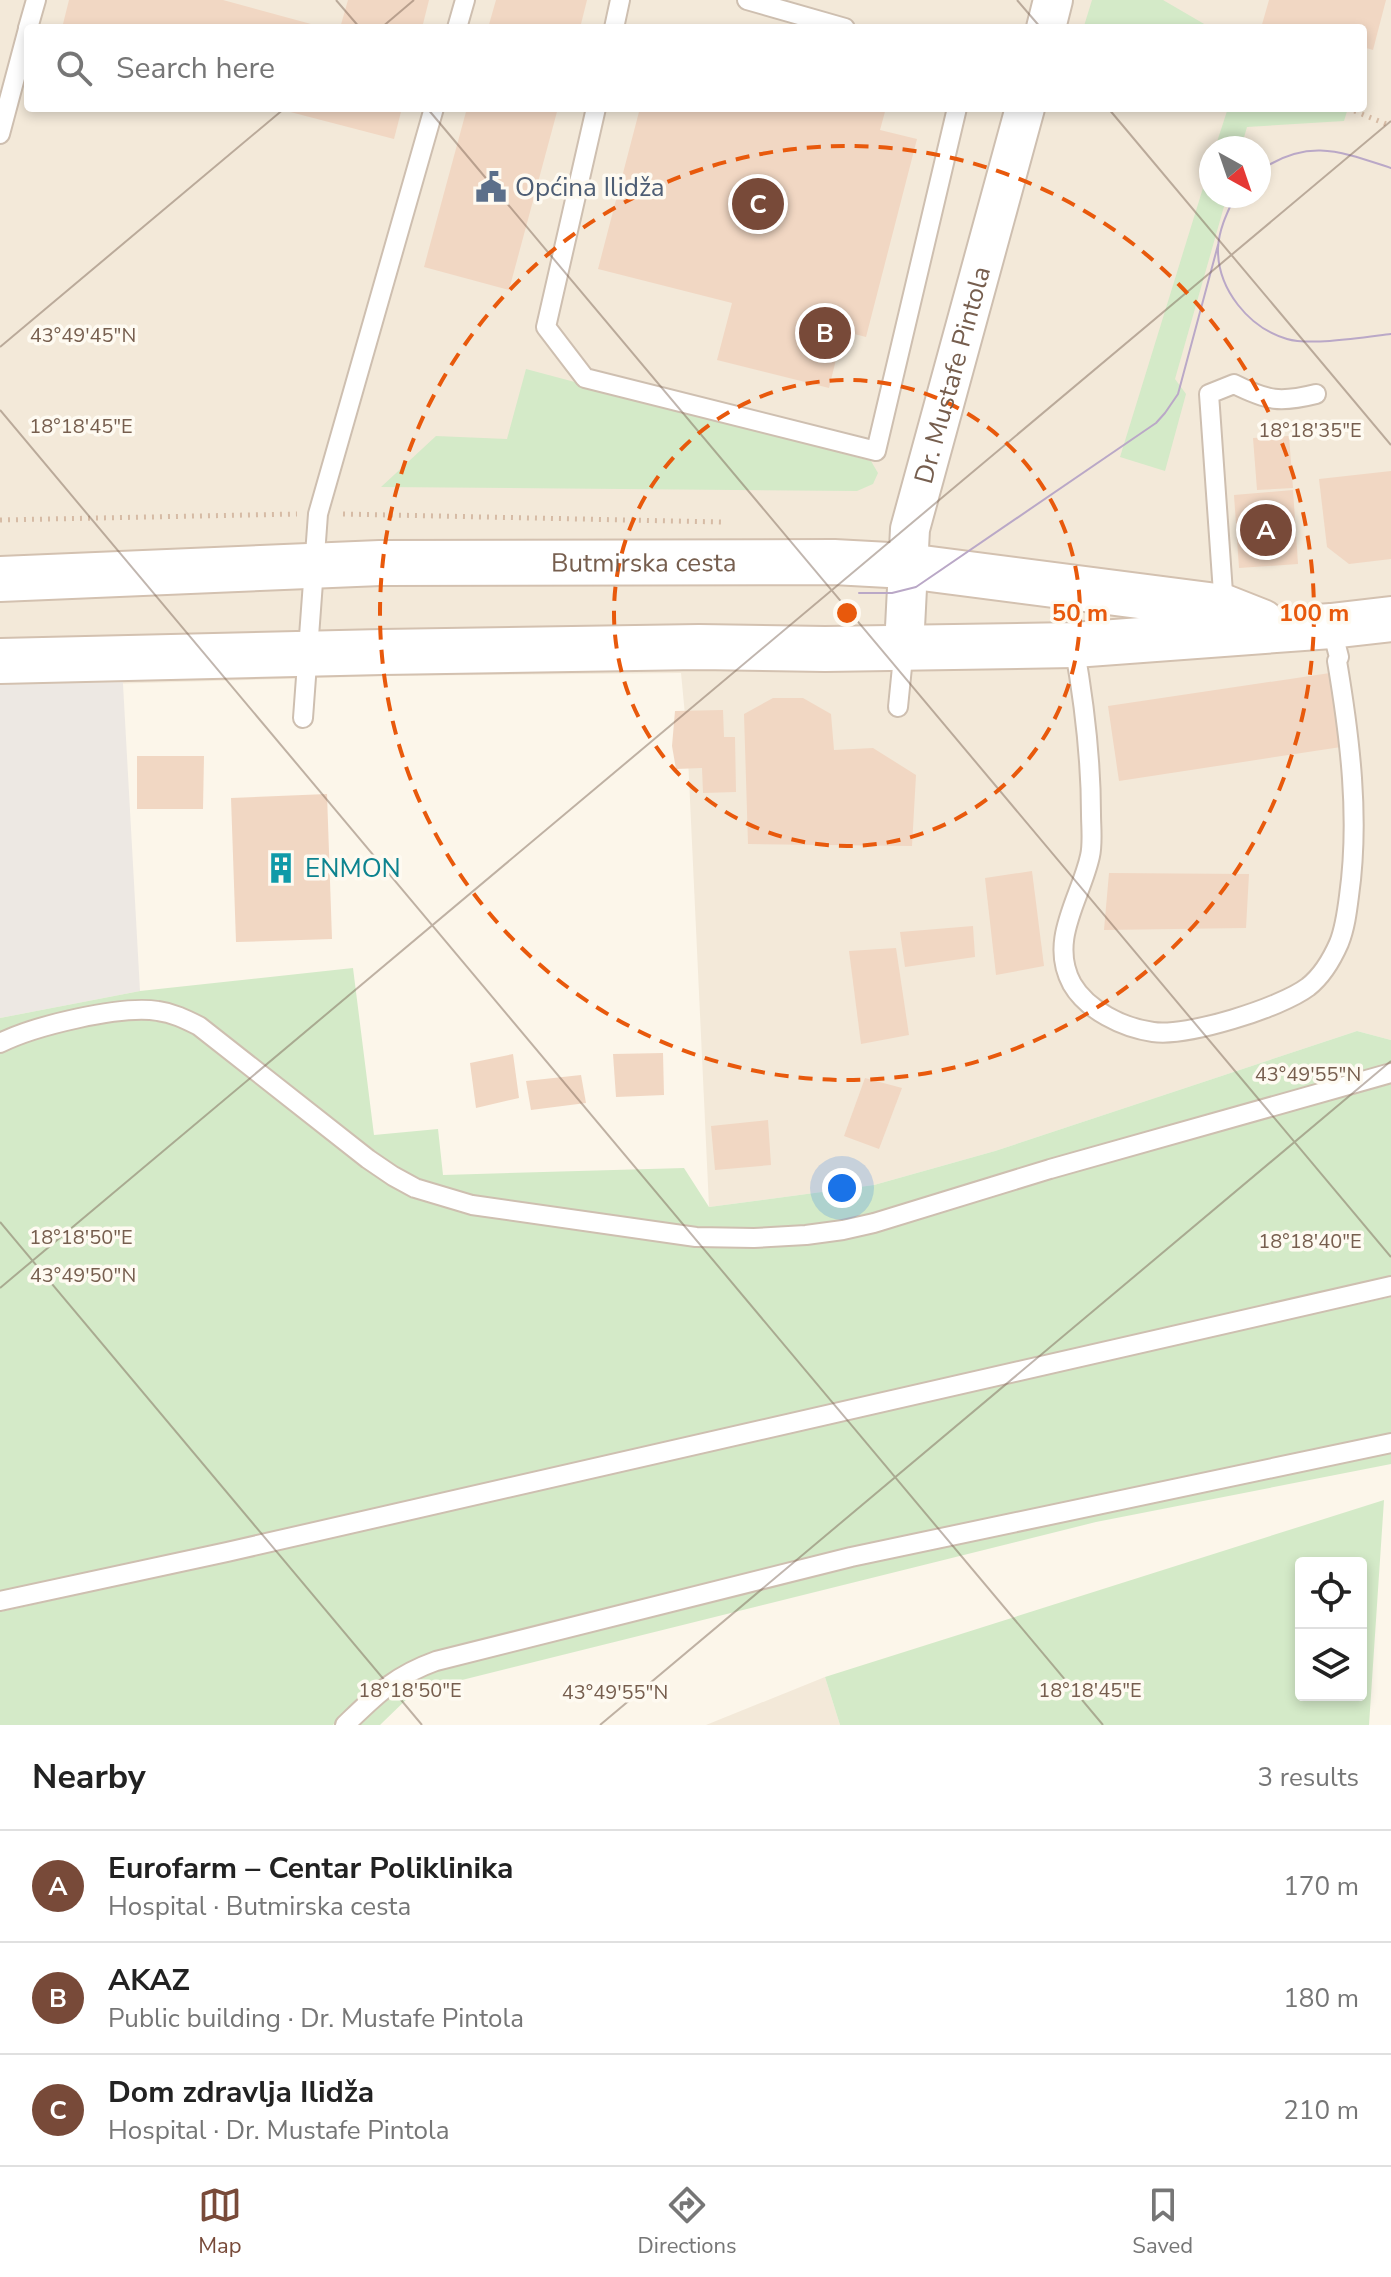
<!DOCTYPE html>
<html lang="en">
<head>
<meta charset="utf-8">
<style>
	body { margin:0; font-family:"Nunito Sans",sans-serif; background:#f2f2f2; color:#222 }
	.controls { position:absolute; right:24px; bottom:24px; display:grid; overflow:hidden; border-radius:8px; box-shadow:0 4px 12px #0003 }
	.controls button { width:72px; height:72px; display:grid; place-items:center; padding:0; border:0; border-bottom:2px solid #e0e0e0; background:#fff; color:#222; font:40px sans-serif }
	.compass { position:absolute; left:1199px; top:136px; width:72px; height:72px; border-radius:50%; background:#fff; box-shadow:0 4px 12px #0003; rotate:140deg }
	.you { position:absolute; left:842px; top:1188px; width:28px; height:28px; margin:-20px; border:6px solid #fff; border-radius:50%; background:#1a73e8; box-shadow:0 0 0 12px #1a73e833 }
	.badge { display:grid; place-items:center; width:52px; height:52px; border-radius:50%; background:#784a39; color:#fff; font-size:26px; font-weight:700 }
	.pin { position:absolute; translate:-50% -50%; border:4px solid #fff; box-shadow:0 2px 8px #0006 }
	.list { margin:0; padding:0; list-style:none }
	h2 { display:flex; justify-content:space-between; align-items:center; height:104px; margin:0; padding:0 32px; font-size:34px }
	h2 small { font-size:26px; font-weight:400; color:#767676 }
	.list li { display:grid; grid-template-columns:52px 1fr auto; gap:24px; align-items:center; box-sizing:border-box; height:112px; padding:0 32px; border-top:2px solid #e0e0e0 }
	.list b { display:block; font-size:30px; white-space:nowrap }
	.list p { margin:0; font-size:26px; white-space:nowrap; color:#767676 }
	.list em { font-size:26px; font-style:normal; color:#767676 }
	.icon { flex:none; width:44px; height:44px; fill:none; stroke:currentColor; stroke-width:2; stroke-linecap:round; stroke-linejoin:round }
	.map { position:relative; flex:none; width:1391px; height:1725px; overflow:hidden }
	.search { position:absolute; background:#fff; box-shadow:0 4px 12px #0003; left:24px; right:24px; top:24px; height:88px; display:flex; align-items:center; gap:20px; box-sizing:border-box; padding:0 28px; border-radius:8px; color:#767676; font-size:30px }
	.sheet { height:440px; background:#fff }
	nav { display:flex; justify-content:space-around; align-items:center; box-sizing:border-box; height:112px; border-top:2px solid #e0e0e0; background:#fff; font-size:22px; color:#767676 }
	nav a { display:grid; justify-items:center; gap:4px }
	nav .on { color:#784a39 }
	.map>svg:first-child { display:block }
</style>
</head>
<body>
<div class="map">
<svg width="1391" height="1725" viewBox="0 0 1391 1725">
	<rect width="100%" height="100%" fill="#fcf6ea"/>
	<g fill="#f3e9d9" fill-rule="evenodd">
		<path d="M0 0H1391V1040L1357 1031 995 1151 874 1185 709 1207 687 736 681 673 388 676 0 687ZM28 28H1363V108H28ZM1211 148H1259V196H1211Z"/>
		<polygon points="825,1677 840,1725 706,1725"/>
	</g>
	<polygon fill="#ede8e3" points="122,666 140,991 0,1018 0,671"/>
	<g fill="#d4eac8" fill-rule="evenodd">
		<polygon points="1092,0 1163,0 1211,28 1091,28 1084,26"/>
		<polygon points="1228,108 1348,108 1344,121 1247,127 1241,148 1215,148"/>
		<polygon points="1211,162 1211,196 1227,196 1175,379 1186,394 1165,471 1120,457"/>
		<polygon points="526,369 871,461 878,473 873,484 857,491 381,487 436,436 507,439"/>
		<path d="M353 968 374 1135 438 1129 443 1175 684 1168 709 1207 874 1185 995 1151 1357 1031 1391 1040V1066L870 1216C737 1248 587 1214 454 1193 407 1178 370 1148 332 1119 291 1088 250 1055 209 1024L189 1010 165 1002 143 1000 121 1003 0 1034V1018L140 991Z"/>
		<path d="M126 1019C161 1019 167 1021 198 1037L400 1188 429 1202 473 1213 845 1238 901 1224 1095 1165 1391 1084V1280L0 1595V1053C38 1033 83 1026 126 1019Z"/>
		<path d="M1391 1297V1435L796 1561 435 1655C385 1669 369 1690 333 1725H0V1612L252 1556 628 1466Z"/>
		<polygon points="1391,1450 1391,1464 1096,1522 414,1692 380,1725 360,1725 403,1685 433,1671 799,1576"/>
		<path d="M1384 1500 1369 1725H840L825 1677ZM1301 1563H1361V1695H1301Z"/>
	</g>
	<g fill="#f1d7c3">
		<polygon points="69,0 223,0 322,27 62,28"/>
		<polygon points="348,0 429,0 422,28 340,28"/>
		<polygon points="496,0 587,0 580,28 488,28"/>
		<polygon points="1269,0 1386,0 1373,50 1363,47 1363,28 1261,28"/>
		<polygon points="275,108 402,108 394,139"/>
		<polygon points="467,108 558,108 509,290 424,267"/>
		<polygon points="640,108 886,108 880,130 917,139 866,337 843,331 829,388 717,360 732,303 598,269"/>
		<polygon points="1289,436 1293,488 1257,490 1253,438"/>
		<polygon points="1391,471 1391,559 1349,564 1327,547 1319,479"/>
		<polygon points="1293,490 1298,564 1239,568 1234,495"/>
		<polygon points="1330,673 1341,747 1119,781 1108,706"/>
		<polygon points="773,698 803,698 831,714 834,750 873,748 916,775 912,846 748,844 744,714"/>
		<polygon points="723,710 724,737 735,737 736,792 703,793 702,768 676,769 672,746 675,711"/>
		<polygon points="137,756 204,756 203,809 137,809"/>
		<polygon points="327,794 332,939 236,942 231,798"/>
		<polygon points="1032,871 1044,966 996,975 985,878"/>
		<polygon points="1109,873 1249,874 1246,928 1104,930"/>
		<polygon points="973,926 975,957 905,967 900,932"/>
		<polygon points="896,948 909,1035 861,1044 849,951"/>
		<polygon points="663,1053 664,1095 616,1097 613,1054"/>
		<polygon points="513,1054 519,1098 476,1108 470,1063"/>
		<polygon points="581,1075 586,1103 531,1110 526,1081"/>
		<polygon points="865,1078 902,1088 879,1149 844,1136"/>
		<polygon points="768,1120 771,1165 715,1170 711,1126"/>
	</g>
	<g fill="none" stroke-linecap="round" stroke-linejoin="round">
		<defs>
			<g id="lane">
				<polyline points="747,0 845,28"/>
				<polyline points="28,28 36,0"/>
				<polyline points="457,28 465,0"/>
				<polyline points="614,28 620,0"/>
				<polyline points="596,108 546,327 585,378 876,451 957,108"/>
				<polyline points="0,134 28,29"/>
				<path d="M1224 607 1209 394 1234 384C1268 401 1280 403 1316 394"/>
				<path d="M1074 645C1084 701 1091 758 1091 814 1091 827 1093 843 1090 856 1081 898 1048 940 1072 984 1087 1010 1123 1028 1153 1032 1187 1037 1280 1008 1308 987 1322 976 1332 959 1339 943 1345 928 1347 912 1349 896 1360 818 1350 738 1337 661L1339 657 1331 626"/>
				<polyline points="898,707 904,647"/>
				<polyline points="303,718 318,514 434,108"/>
				<path d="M0 1043C34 1026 120 1005 158 1011 173 1013 185 1019 199 1026L368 1159 393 1176 415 1188 472 1205 696 1237 754 1238 806 1235 843 1230 874 1223 1050 1169 1391 1073"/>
				<polyline points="0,1601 227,1552 1391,1286"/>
				<path d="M345 1725C376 1695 394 1676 436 1661L851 1557 1391 1443"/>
			</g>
			<g id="street">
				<polyline points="1046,28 1053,0"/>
				<path id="s1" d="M904 647 910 529 1025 108"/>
			</g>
			<g id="secondary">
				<path id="s2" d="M0 579 380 563 834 562 907 566 1224 607 1262 622"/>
				<polyline points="0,661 382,652 699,647 825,649 1074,645 1331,626 1391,619"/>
			</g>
		</defs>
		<use href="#lane" stroke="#cebfb0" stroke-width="22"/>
		<use href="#street" stroke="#cebfb0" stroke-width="42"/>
		<use href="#secondary" stroke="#d3c1b0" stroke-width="48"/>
		<g stroke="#d6bba5" stroke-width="5" stroke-dasharray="2 6" stroke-linecap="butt">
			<polyline points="1347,108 1391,126"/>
			<polyline points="343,514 721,522"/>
			<polyline points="0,520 297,514"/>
		</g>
		<use href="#lane" stroke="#fff" stroke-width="18"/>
		<use href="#street" stroke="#fff" stroke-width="38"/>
		<use href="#secondary" stroke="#fff" stroke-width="44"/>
		<g stroke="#baa8c7" stroke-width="2">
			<path d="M1259 171C1308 138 1339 151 1391 168"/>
			<path d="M1235 196C1227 213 1219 229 1218 248 1217 289 1249 328 1287 339 1310 346 1366 337 1391 334"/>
			<polyline points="859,593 892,593 916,587 1156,423 1165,413 1178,394 1218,245"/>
		</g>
	</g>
	<path fill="none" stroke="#765e4e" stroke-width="2" stroke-opacity="0.45" d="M336 0 360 28M1017 0 1041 28M381 28 414 0M427 108 1391 1257M1108 108 1391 445M0 347 285 108M0 410 1103 1725M0 1222 422 1725M0 1288 1391 121M600 1725 1391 1061"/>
	<g fill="none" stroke="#e8590c" stroke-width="4" stroke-dasharray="14 10">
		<circle cx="847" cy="613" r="233"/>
		<circle cx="847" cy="613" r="467"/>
	</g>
	<defs>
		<symbol id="civic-bare" viewBox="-9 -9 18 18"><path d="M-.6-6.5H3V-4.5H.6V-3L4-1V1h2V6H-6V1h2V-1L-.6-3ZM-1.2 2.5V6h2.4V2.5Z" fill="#5c6f8a" stroke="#fefaf1" stroke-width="2.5" paint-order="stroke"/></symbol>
		<symbol id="building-bare" viewBox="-9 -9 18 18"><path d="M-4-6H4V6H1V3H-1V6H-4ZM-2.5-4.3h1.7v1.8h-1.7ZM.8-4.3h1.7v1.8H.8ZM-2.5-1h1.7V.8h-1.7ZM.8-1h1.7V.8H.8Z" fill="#0f9aa8" stroke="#fefaf1" stroke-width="2.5" paint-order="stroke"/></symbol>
	</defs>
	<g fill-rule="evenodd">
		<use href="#civic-bare" x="469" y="165" width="44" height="44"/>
		<use href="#building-bare" x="259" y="846" width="44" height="44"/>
	</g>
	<g text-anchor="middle" stroke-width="7" stroke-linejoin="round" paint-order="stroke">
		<g font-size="26" fill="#4e5e75" stroke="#fefaf1" text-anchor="start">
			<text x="515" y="196">Općina Ilidža</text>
		</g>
		<g font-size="26" fill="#765e4e" stroke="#fefaf1">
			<text dy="9" stroke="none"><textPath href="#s1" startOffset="278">Dr. Mustafe Pintola</textPath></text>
			<text dy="9" stroke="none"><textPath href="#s2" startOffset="644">Butmirska cesta</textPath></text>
		</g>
		<g font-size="26" fill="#0d838f" stroke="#fefaf1" text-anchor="start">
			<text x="305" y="877">ENMON</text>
		</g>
	</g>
	<g font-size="20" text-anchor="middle" fill="#765e4e" stroke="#fefaf1" stroke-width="7" stroke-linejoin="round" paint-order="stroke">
		<text x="83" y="342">43°49'45"N</text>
		<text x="81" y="433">18°18'45"E</text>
		<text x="1310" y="437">18°18'35"E</text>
		<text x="1308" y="1081">43°49'55"N</text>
		<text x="81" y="1244">18°18'50"E</text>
		<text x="1310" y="1248">18°18'40"E</text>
		<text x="83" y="1282">43°49'50"N</text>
		<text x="410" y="1697">18°18'50"E</text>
		<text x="1090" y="1697">18°18'45"E</text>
		<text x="615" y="1699">43°49'55"N</text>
	</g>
	<circle cx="847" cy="613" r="12" fill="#e8590c" stroke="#fefaf1" stroke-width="4"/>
	<g font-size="24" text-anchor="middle" font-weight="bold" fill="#e8590c" stroke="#fefaf1" stroke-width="7" stroke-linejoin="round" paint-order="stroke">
		<text x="1080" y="621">50 m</text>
		<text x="1314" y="621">100 m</text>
	</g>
</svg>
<div class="controls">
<button><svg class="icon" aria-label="locate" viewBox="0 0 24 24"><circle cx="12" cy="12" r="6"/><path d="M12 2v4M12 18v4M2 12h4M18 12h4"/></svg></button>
<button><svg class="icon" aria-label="layers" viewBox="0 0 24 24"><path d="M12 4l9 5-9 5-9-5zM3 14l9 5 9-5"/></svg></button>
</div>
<svg class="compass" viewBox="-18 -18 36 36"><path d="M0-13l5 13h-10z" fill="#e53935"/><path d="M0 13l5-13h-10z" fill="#767676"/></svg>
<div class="you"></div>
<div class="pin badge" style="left:1266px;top:530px">A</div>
<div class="pin badge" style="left:825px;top:333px">B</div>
<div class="pin badge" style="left:758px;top:204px">C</div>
<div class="search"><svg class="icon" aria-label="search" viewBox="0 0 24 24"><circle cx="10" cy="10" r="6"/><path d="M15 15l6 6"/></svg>Search here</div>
</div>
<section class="sheet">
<h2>Nearby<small>3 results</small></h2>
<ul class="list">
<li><span class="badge">A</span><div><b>Eurofarm – Centar Poliklinika</b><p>Hospital · Butmirska cesta</p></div><em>170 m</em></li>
<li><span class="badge">B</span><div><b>AKAZ</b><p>Public building · Dr. Mustafe Pintola</p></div><em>180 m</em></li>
<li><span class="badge">C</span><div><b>Dom zdravlja Ilidža</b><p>Hospital · Dr. Mustafe Pintola</p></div><em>210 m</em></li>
</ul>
</section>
<nav>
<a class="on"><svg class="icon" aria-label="map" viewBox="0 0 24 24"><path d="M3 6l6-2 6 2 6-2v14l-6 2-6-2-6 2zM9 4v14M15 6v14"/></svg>Map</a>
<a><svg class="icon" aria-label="directions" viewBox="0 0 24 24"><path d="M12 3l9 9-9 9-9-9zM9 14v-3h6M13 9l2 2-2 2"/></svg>Directions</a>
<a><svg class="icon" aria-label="saved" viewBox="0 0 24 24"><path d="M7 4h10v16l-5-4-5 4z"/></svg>Saved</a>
</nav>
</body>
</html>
